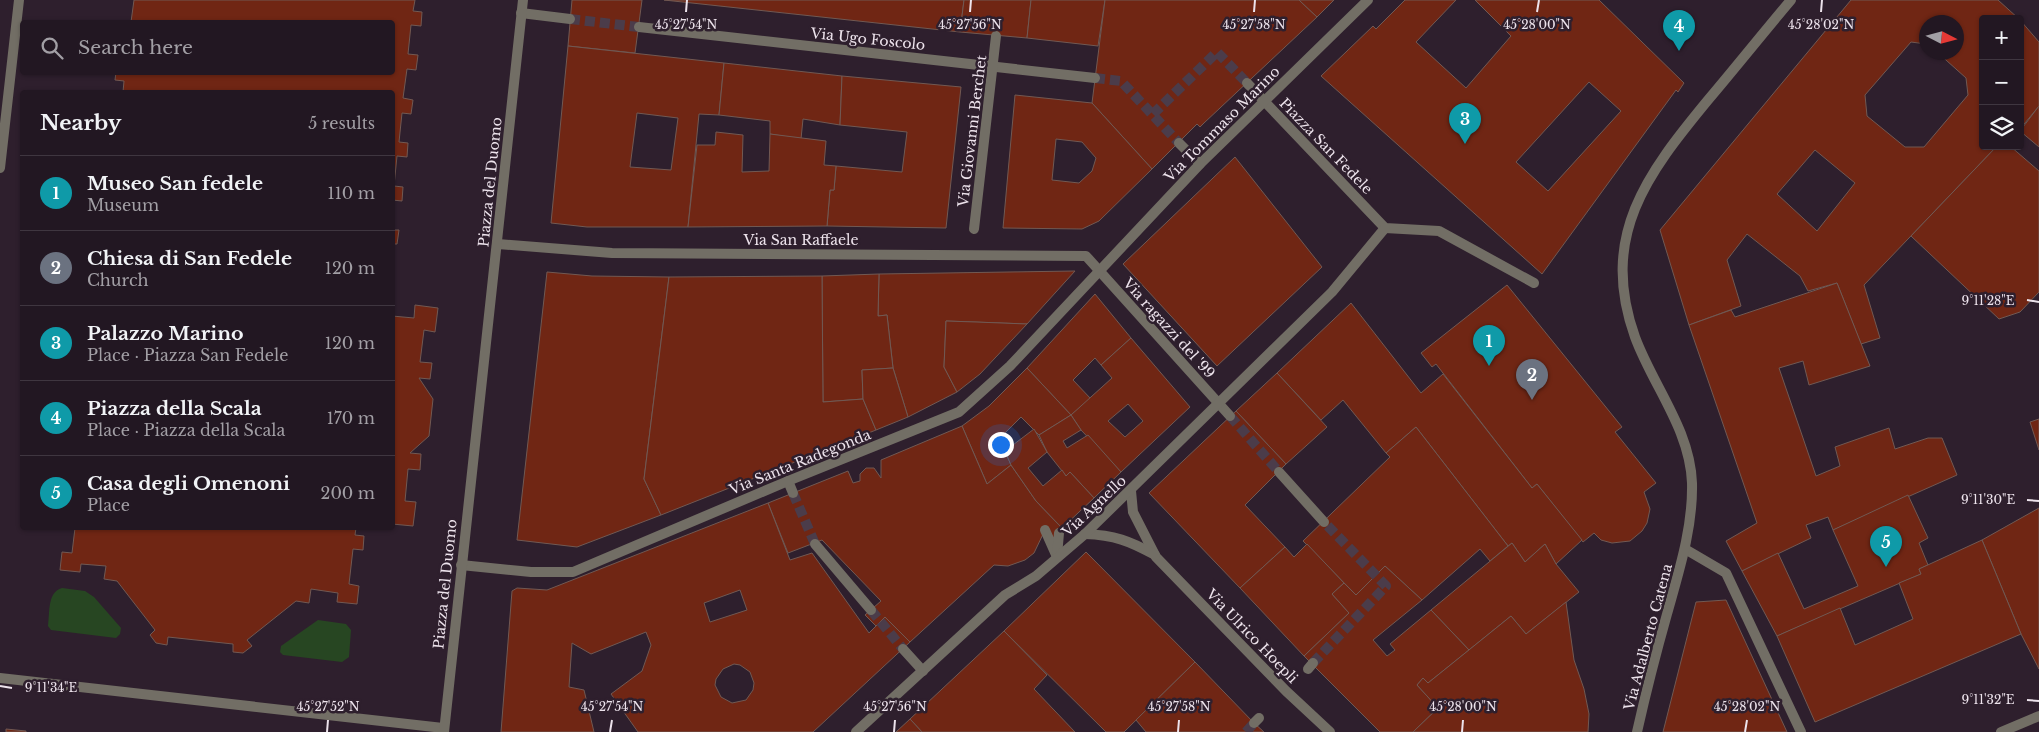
<!DOCTYPE html>
<html lang="en">
<head>
<meta charset="utf-8">
<style>
	body { margin:0; font-family:"Libre Baskerville",serif; background:#2a202a; color:#f1f3f6 }
	.controls { position:absolute; right:15px; top:15px; display:grid; overflow:hidden; border-radius:5px; box-shadow:0 1px 4px #0004 }
	.controls button { width:45px; height:45px; display:grid; place-items:center; padding:0; border:0; border-bottom:1px solid #3f3640; background:#221722; color:#f1f3f6; font:25px sans-serif }
	.compass { position:absolute; left:1919px; top:15px; width:45px; height:45px; border-radius:50%; background:#221722; box-shadow:0 1px 4px #0004; rotate:96deg }
	.you { position:absolute; left:1000px; top:444px; width:18px; height:18px; margin:-12px; border:4px solid #fff; border-radius:50%; background:#1a73e8; box-shadow:0 0 0 8px #1a73e833 }
	.badge { display:grid; place-items:center; width:32px; height:32px; border-radius:50%; background:#7c3aed; color:#fff; font-size:16px; font-weight:700 }
	.pin { position:absolute; translate:-50% -41px; filter:drop-shadow(0 1px 2px #0008) }
	.pin::after { content:''; position:absolute; top:26px; width:18px; height:15px; background:inherit; clip-path:polygon(0 0,100% 0,50% 100%) }
	.list { margin:0; padding:0; list-style:none }
	h2 { display:flex; justify-content:space-between; align-items:center; height:65px; margin:0; padding:0 20px; font-size:21px }
	h2 small { font-size:16px; font-weight:400; color:#a29fa5 }
	.list li { display:grid; grid-template-columns:32px 1fr auto; gap:15px; align-items:center; box-sizing:border-box; height:75px; padding:0 20px; border-top:1px solid #3f3640 }
	.list b { display:block; font-size:19px; white-space:nowrap }
	.list p { margin:0; font-size:16px; white-space:nowrap; color:#a29fa5 }
	.list em { font-size:16px; font-style:normal; color:#a29fa5 }
	.icon { flex:none; width:28px; height:28px; fill:none; stroke:currentColor; stroke-width:2; stroke-linecap:round; stroke-linejoin:round }
	.map { position:relative; flex:none; width:2039px; height:732px; overflow:hidden }
	.search { position:absolute; background:#221722; box-shadow:0 1px 4px #0004; left:20px; top:20px; width:375px; height:55px; display:flex; align-items:center; gap:12px; box-sizing:border-box; padding:0 18px; border-radius:5px; color:#a29fa5; font-size:19px }
	.panel { position:absolute; background:#221722; box-shadow:0 1px 4px #0004; left:20px; top:90px; width:375px; height:440px; border-radius:5px }
	.map>svg:first-child { display:block }
</style>
</head>
<body>
<div class="map">
<svg width="2039" height="732" viewBox="0 0 2039 732">
	<rect width="100%" height="100%" fill="#2e1f2d"/>
	<g fill="#274622">
		<path d="M62 588 85 591 94 597 121 628 120 634 116 638 51 630 48 626C50 613 47 592 62 588Z"/>
		<polygon points="318,620 346,624 351,630 349,657 342,662 283,655 280,652 281,646"/>
	</g>
	<g fill="#702614" stroke="#715953" fill-rule="evenodd">
		<polygon points="134,0 415,0 413,11 422,12 421,26 411,25 408,54 418,55 416,70 407,69 403,98 413,100 411,114 402,113 399,142 408,143 407,157 397,156 394,186 403,187 402,201 392,200 392,92 123,92 124,81 115,80 116,72 392,72 392,22 131,22"/>
		<polygon points="572,0 642,0 635,53 568,46"/>
		<polygon points="664,0 964,0 960,32"/>
		<polygon points="964,0 1031,0 1027,38 960,32"/>
		<polygon points="1031,0 1105,0 1098,46 1027,38"/>
		<polygon points="1105,0 1299,0 1317,17 1204,123 1200,127 1197,124 1152,169 1092,103"/>
		<polygon points="1299,0 1334,0 1317,17"/>
		<path d="M1405 0H1456L1416 42 1466 88 1511 36 1475 0H1599L1684 83 1678 92 1676 90 1542 274 1321 76 1373 26 1376 29ZM1589 82 1621 111 1548 191 1516 162Z"/>
		<path d="M1851 0H1998L2019 19H1983V146H1997L1864 285 1880 338 1861 344 1837 283 1808 291 1800 276 1747 234 1727 260 1741 306 1689 325 1660 230ZM1926 22H1956V52H1937L1966 78 1968 95 1924 147H1905L1867 116 1865 95 1911 42 1926 44ZM1815 150 1855 183 1817 231 1777 194Z"/>
		<polygon points="2020,20 2039,42 2039,106 2020,129"/>
		<path d="M568 46 724 63 719 115 699 114 688 227H587L551 223ZM637 113 678 118 671 170 630 167Z"/>
		<polygon points="724,63 842,76 840,125 803,119 801,139 770,134 770,121 719,115"/>
		<polygon points="842,76 961,87 946,228 827,226 830,190 834,190 836,166 902,172 907,132 840,125"/>
		<path d="M1015 95 1092 103 1152 169 1099 221 1082 229 1003 228ZM1056 139 1082 142 1096 158 1092 171 1079 183 1052 180Z"/>
		<polygon points="2039,106 2039,147 2020,131"/>
		<polygon points="716,132 743,135 742,172 769,171 770,134 826,141 824,165 836,166 834,190 830,190 827,226 688,227 697,145 715,145"/>
		<polygon points="1997,146 2005,149 2010,146 2039,171 2039,292 2020,312 1999,319 1911,236"/>
		<polygon points="1235,157 1322,267 1217,366 1123,264"/>
		<polygon points="392,230 399,230 397,244 392,244"/>
		<polygon points="1075,271 1027,324 946,321 944,367 957,392 908,417 893,368 887,315 878,316 879,274"/>
		<polygon points="547,272 592,276 669,277 644,479 661,515 577,547 517,540"/>
		<polygon points="879,274 878,316 887,315 893,368 862,370 863,399 823,402 822,276"/>
		<polygon points="822,276 823,402 863,399 876,430 661,515 644,479 669,277"/>
		<polygon points="1837,283 1870,366 1809,385 1803,361 1779,368 1816,476 1840,466 1835,447 1889,428 1895,449 1928,438 1942,438 1957,475 1833,530 1828,517 1806,525 1811,538 1742,571 1726,541 1757,523 1689,325 1731,310 1735,317"/>
		<polygon points="1507,285 1622,427 1615,432 1656,483 1644,492 1650,509 1647,523 1642,531 1630,541 1612,543 1601,540 1594,533 1583,542 1537,484 1532,488 1436,364 1432,367 1421,353"/>
		<polygon points="1095,294 1131,338 1101,365 1095,358 1073,380 1091,399 1071,415 1027,368"/>
		<polygon points="1351,303 1421,393 1443,374 1532,488 1537,484 1582,540 1556,564 1545,544 1525,562 1512,543 1508,546 1416,427 1386,453 1343,400 1321,420 1277,373"/>
		<polygon points="415,305 438,308 435,332 424,330 420,362 432,363 430,379 419,378 433,399 429,436 410,453 421,454 420,470 408,469 405,501 416,502 413,526 392,524 392,316 414,318"/>
		<polygon points="946,321 976,322 1027,324 980,374 957,392 944,367"/>
		<path d="M1131 338 1190 407 1121 472 1081 430 1071 415 1112 378 1101 365ZM1128 404 1143 421 1125 437 1108 421Z"/>
		<polygon points="893,368 908,417 876,430 863,399 862,370"/>
		<polygon points="1027,368 1071,415 1039,435 1021,417 999,439 1008,449 1005,451 1011,465 987,484 962,426 989,406"/>
		<polygon points="1277,373 1327,427 1286,464 1236,411"/>
		<polygon points="1236,411 1286,464 1245,505 1285,547 1240,588 1149,493"/>
		<polygon points="1071,415 1081,430 1063,441 1067,448 1088,435 1121,472 1094,498 1070,472 1066,476 1047,452 1039,435"/>
		<polygon points="2039,419 2039,450 2030,422"/>
		<polygon points="962,426 987,484 1011,465 1036,501 1062,528 1053,538 1045,530 1034,553 1025,560 1008,566 994,565 910,642 885,617 876,626 865,615 881,601 822,540 788,553 768,503 848,471 853,483 860,481 860,474 866,468 874,468 881,478 881,460"/>
		<polygon points="1416,427 1508,546 1490,561 1480,549 1422,600 1385,566 1356,595 1303,541 1390,457 1386,453"/>
		<polygon points="1034,429 1047,452 1028,468 1043,486 1062,470 1066,476 1070,472 1094,498 1062,528 1036,501 1011,465 1005,451"/>
		<polygon points="1908,495 1928,538 1919,543 1928,565 1919,569 1921,574 1777,636 1742,571 1778,553 1804,609 1858,586 1833,530"/>
		<path d="M768 503 790 560 812 553 869 633 885 617 910 642 813 732H638L611 694 642 671 651 645 646 632 591 654 572 643 569 687 584 690 594 732H501L512 591 517 588 547 590ZM740 590 747 610 710 622 704 603ZM734 664 740 665 750 672 754 683 753 690 746 700 732 703 721 697 715 685 716 679 723 669Z"/>
		<polygon points="2039,508 2039,669 2021,634 1982,540"/>
		<polygon points="75,528 356,528 355,535 364,536 363,550 353,549 349,584 359,586 357,604 337,602 338,593 311,589 309,603 296,601 247,640 252,646 243,653 233,652 233,644 168,637 167,645 156,643 150,635 155,630 117,581 104,579 106,566 81,564 80,572 60,570 62,552 72,553"/>
		<polygon points="1982,540 2021,634 1815,722 1777,636 1840,608 1855,645 1913,619 1899,583 1921,574 1919,569"/>
		<polygon points="1512,543 1525,562 1545,544 1556,564 1579,592 1526,634 1511,616 1469,650 1431,610"/>
		<polygon points="1307,544 1344,583 1332,594 1349,613 1304,656 1240,588 1285,547 1294,557"/>
		<polygon points="1086,552 1195,662 1124,732 1106,732 1004,631"/>
		<polygon points="1385,566 1422,600 1373,640 1387,656 1395,650 1390,644 1431,610 1469,650 1428,683 1423,678 1417,685 1438,708 1413,732 1380,732 1304,656 1349,613 1332,594 1344,583 1356,595"/>
		<polygon points="1726,600 1787,732 1663,732 1696,602"/>
		<polygon points="1566,602 1574,660 1584,689 1589,714 1588,732 1413,732 1438,708 1417,685 1423,678 1428,683 1511,616 1526,634"/>
		<polygon points="1004,631 1047,675 1034,689 1075,732 922,732 910,719"/>
		<polygon points="1195,662 1254,723 1264,732 1146,732 1136,720"/>
		<polygon points="910,719 922,732 896,732"/>
		<polygon points="6,729 26,731 26,732 6,732"/>
	</g>
	<g fill="none" stroke-linecap="round" stroke-linejoin="round">
		<g stroke="#4b3c4a" stroke-width="10" stroke-dasharray="10 5" stroke-linecap="butt">
			<polyline points="570,19 639,27"/>
			<polyline points="1095,78 1121,81 1179,143"/>
			<polyline points="1153,114 1217,52 1247,83"/>
			<polyline points="1230,416 1279,472"/>
			<polyline points="793,493 815,544"/>
			<polyline points="871,610 903,649"/>
			<polyline points="1313,663 1386,586 1324,522"/>
			<polyline points="1246,732 1254,723"/>
		</g>
		<g stroke="#726e65" stroke-width="10">
			<polyline points="1045,530 1057,557"/>
			<polyline points="1057,556 1059,533"/>
		</g>
		<g stroke="#726e65" stroke-width="10">
			<polyline points="521,13 570,19"/>
			<polyline points="639,27 1095,78"/>
			<polyline points="1247,83 1385,228 1439,231 1534,283"/>
			<polyline points="1179,143 1200,164"/>
			<polyline points="0,168 19,0"/>
			<polyline points="974,229 996,36"/>
			<polyline points="498,244 612,253 1086,256 1230,416"/>
			<polyline points="1279,472 1324,522"/>
			<polyline points="788,481 793,493"/>
			<polyline points="1131,491 1133,512 1156,557 1286,691 1330,732"/>
			<path d="M1085 534C1114 535 1130 541 1155 555"/>
			<polyline points="815,544 871,610"/>
			<polyline points="1685,549 1726,573 1801,732"/>
			<polyline points="461,565 531,572 573,572 788,481 959,412 1010,366 1200,164 1368,0"/>
			<polyline points="903,649 923,671"/>
			<polyline points="1308,669 1313,663"/>
			<polyline points="0,678 443,728"/>
			<polyline points="1254,723 1259,718"/>
			<polyline points="444,732 523,0"/>
			<polyline points="856,732 1005,595 1036,576 1085,534 1332,292 1385,228"/>
			<path d="M1637 732C1646 692 1656 653 1667 614 1679 571 1693 528 1692 483 1690 429 1653 386 1635 337 1599 236 1647 174 1708 100 1736 67 1763 33 1791 0"/>
			<polyline points="2001,732 2039,716"/>
		</g>
	</g>
	<path fill="none" stroke="#ede3ec" stroke-width="2" d="M686 12 687 0M970 12 971 0M1254 12 1255 0M1537 12 1539 0M1821 12 1822 0M2027 300 2039 302M2027 500 2039 501M0 686 12 688M2027 700 2039 701M327 732 328 720M610 732 612 720M894 732 895 720M1178 732 1179 720M1462 732 1463 720M1745 732 1747 720"/>
	<g text-anchor="middle" stroke-width="5" stroke-linejoin="round" paint-order="stroke">
		<g font-size="14" fill="#ede3ec" stroke="#2e1f2d">
			<text transform="translate(868 39) rotate(6)" y="5">Via Ugo Foscolo</text>
			<text transform="translate(1222 124) rotate(-45)" y="5">Via Tommaso Marino</text>
			<text transform="translate(972 131) rotate(-83)" y="5">Via Giovanni Berchet</text>
			<text transform="translate(1326 146) rotate(46)" y="5">Piazza San Fedele</text>
			<text transform="translate(490 182) rotate(-84)" y="5">Piazza del Duomo</text>
			<text x="801" y="245">Via San Raffaele</text>
			<text transform="translate(1169 328) rotate(48)" y="5">Via ragazzi del '99</text>
			<text transform="translate(800 462) rotate(-22)" y="5">Via Santa Radegonda</text>
			<text transform="translate(1094 506) rotate(-43)" y="5">Via Agnello</text>
			<text transform="translate(445 584) rotate(-84)" y="5">Piazza del Duomo</text>
			<text transform="translate(1252 636) rotate(46)" y="5">Via Ulrico Hoepli</text>
			<text transform="translate(1648 637) rotate(-75)" y="5">Via Adalberto Catena</text>
		</g>
	</g>
	<g font-size="12" text-anchor="middle" fill="#ede3ec" stroke="#2e1f2d" stroke-width="5" stroke-linejoin="round" paint-order="stroke">
		<text x="686" y="29">45°27'54"N</text>
		<text x="970" y="29">45°27'56"N</text>
		<text x="1254" y="29">45°27'58"N</text>
		<text x="1537" y="29">45°28'00"N</text>
		<text x="1821" y="29">45°28'02"N</text>
		<text x="1988" y="305">9°11'28"E</text>
		<text x="1988" y="504">9°11'30"E</text>
		<text x="51" y="692">9°11'34"E</text>
		<text x="1988" y="704">9°11'32"E</text>
		<text x="328" y="711">45°27'52"N</text>
		<text x="612" y="711">45°27'54"N</text>
		<text x="895" y="711">45°27'56"N</text>
		<text x="1179" y="711">45°27'58"N</text>
		<text x="1463" y="711">45°28'00"N</text>
		<text x="1747" y="711">45°28'02"N</text>
	</g>
</svg>
<div class="controls">
<button>+</button>
<button>−</button>
<button><svg class="icon" aria-label="layers" viewBox="0 0 24 24"><path d="M12 4l9 5-9 5-9-5zM3 14l9 5 9-5"/></svg></button>
</div>
<svg class="compass" viewBox="-18 -18 36 36"><path d="M0-13l5 13h-10z" fill="#e53935"/><path d="M0 13l5-13h-10z" fill="#a29fa5"/></svg>
<div class="you"></div>
<div class="pin badge" style="left:1489px;top:366px;background:#0f9aa8">1</div>
<div class="pin badge" style="left:1532px;top:400px;background:#6b7280">2</div>
<div class="pin badge" style="left:1465px;top:144px;background:#0f9aa8">3</div>
<div class="pin badge" style="left:1679px;top:51px;background:#0f9aa8">4</div>
<div class="pin badge" style="left:1886px;top:567px;background:#0f9aa8">5</div>
<div class="search"><svg class="icon" aria-label="search" viewBox="0 0 24 24"><circle cx="10" cy="10" r="6"/><path d="M15 15l6 6"/></svg>Search here</div>
<section class="panel">
<h2>Nearby<small>5 results</small></h2>
<ul class="list">
<li><span class="badge" style="background:#0f9aa8">1</span><div><b>Museo San fedele</b><p>Museum</p></div><em>110 m</em></li>
<li><span class="badge" style="background:#6b7280">2</span><div><b>Chiesa di San Fedele</b><p>Church</p></div><em>120 m</em></li>
<li><span class="badge" style="background:#0f9aa8">3</span><div><b>Palazzo Marino</b><p>Place · Piazza San Fedele</p></div><em>120 m</em></li>
<li><span class="badge" style="background:#0f9aa8">4</span><div><b>Piazza della Scala</b><p>Place · Piazza della Scala</p></div><em>170 m</em></li>
<li><span class="badge" style="background:#0f9aa8">5</span><div><b>Casa degli Omenoni</b><p>Place</p></div><em>200 m</em></li>
</ul>
</section>
</div>
</body>
</html>
